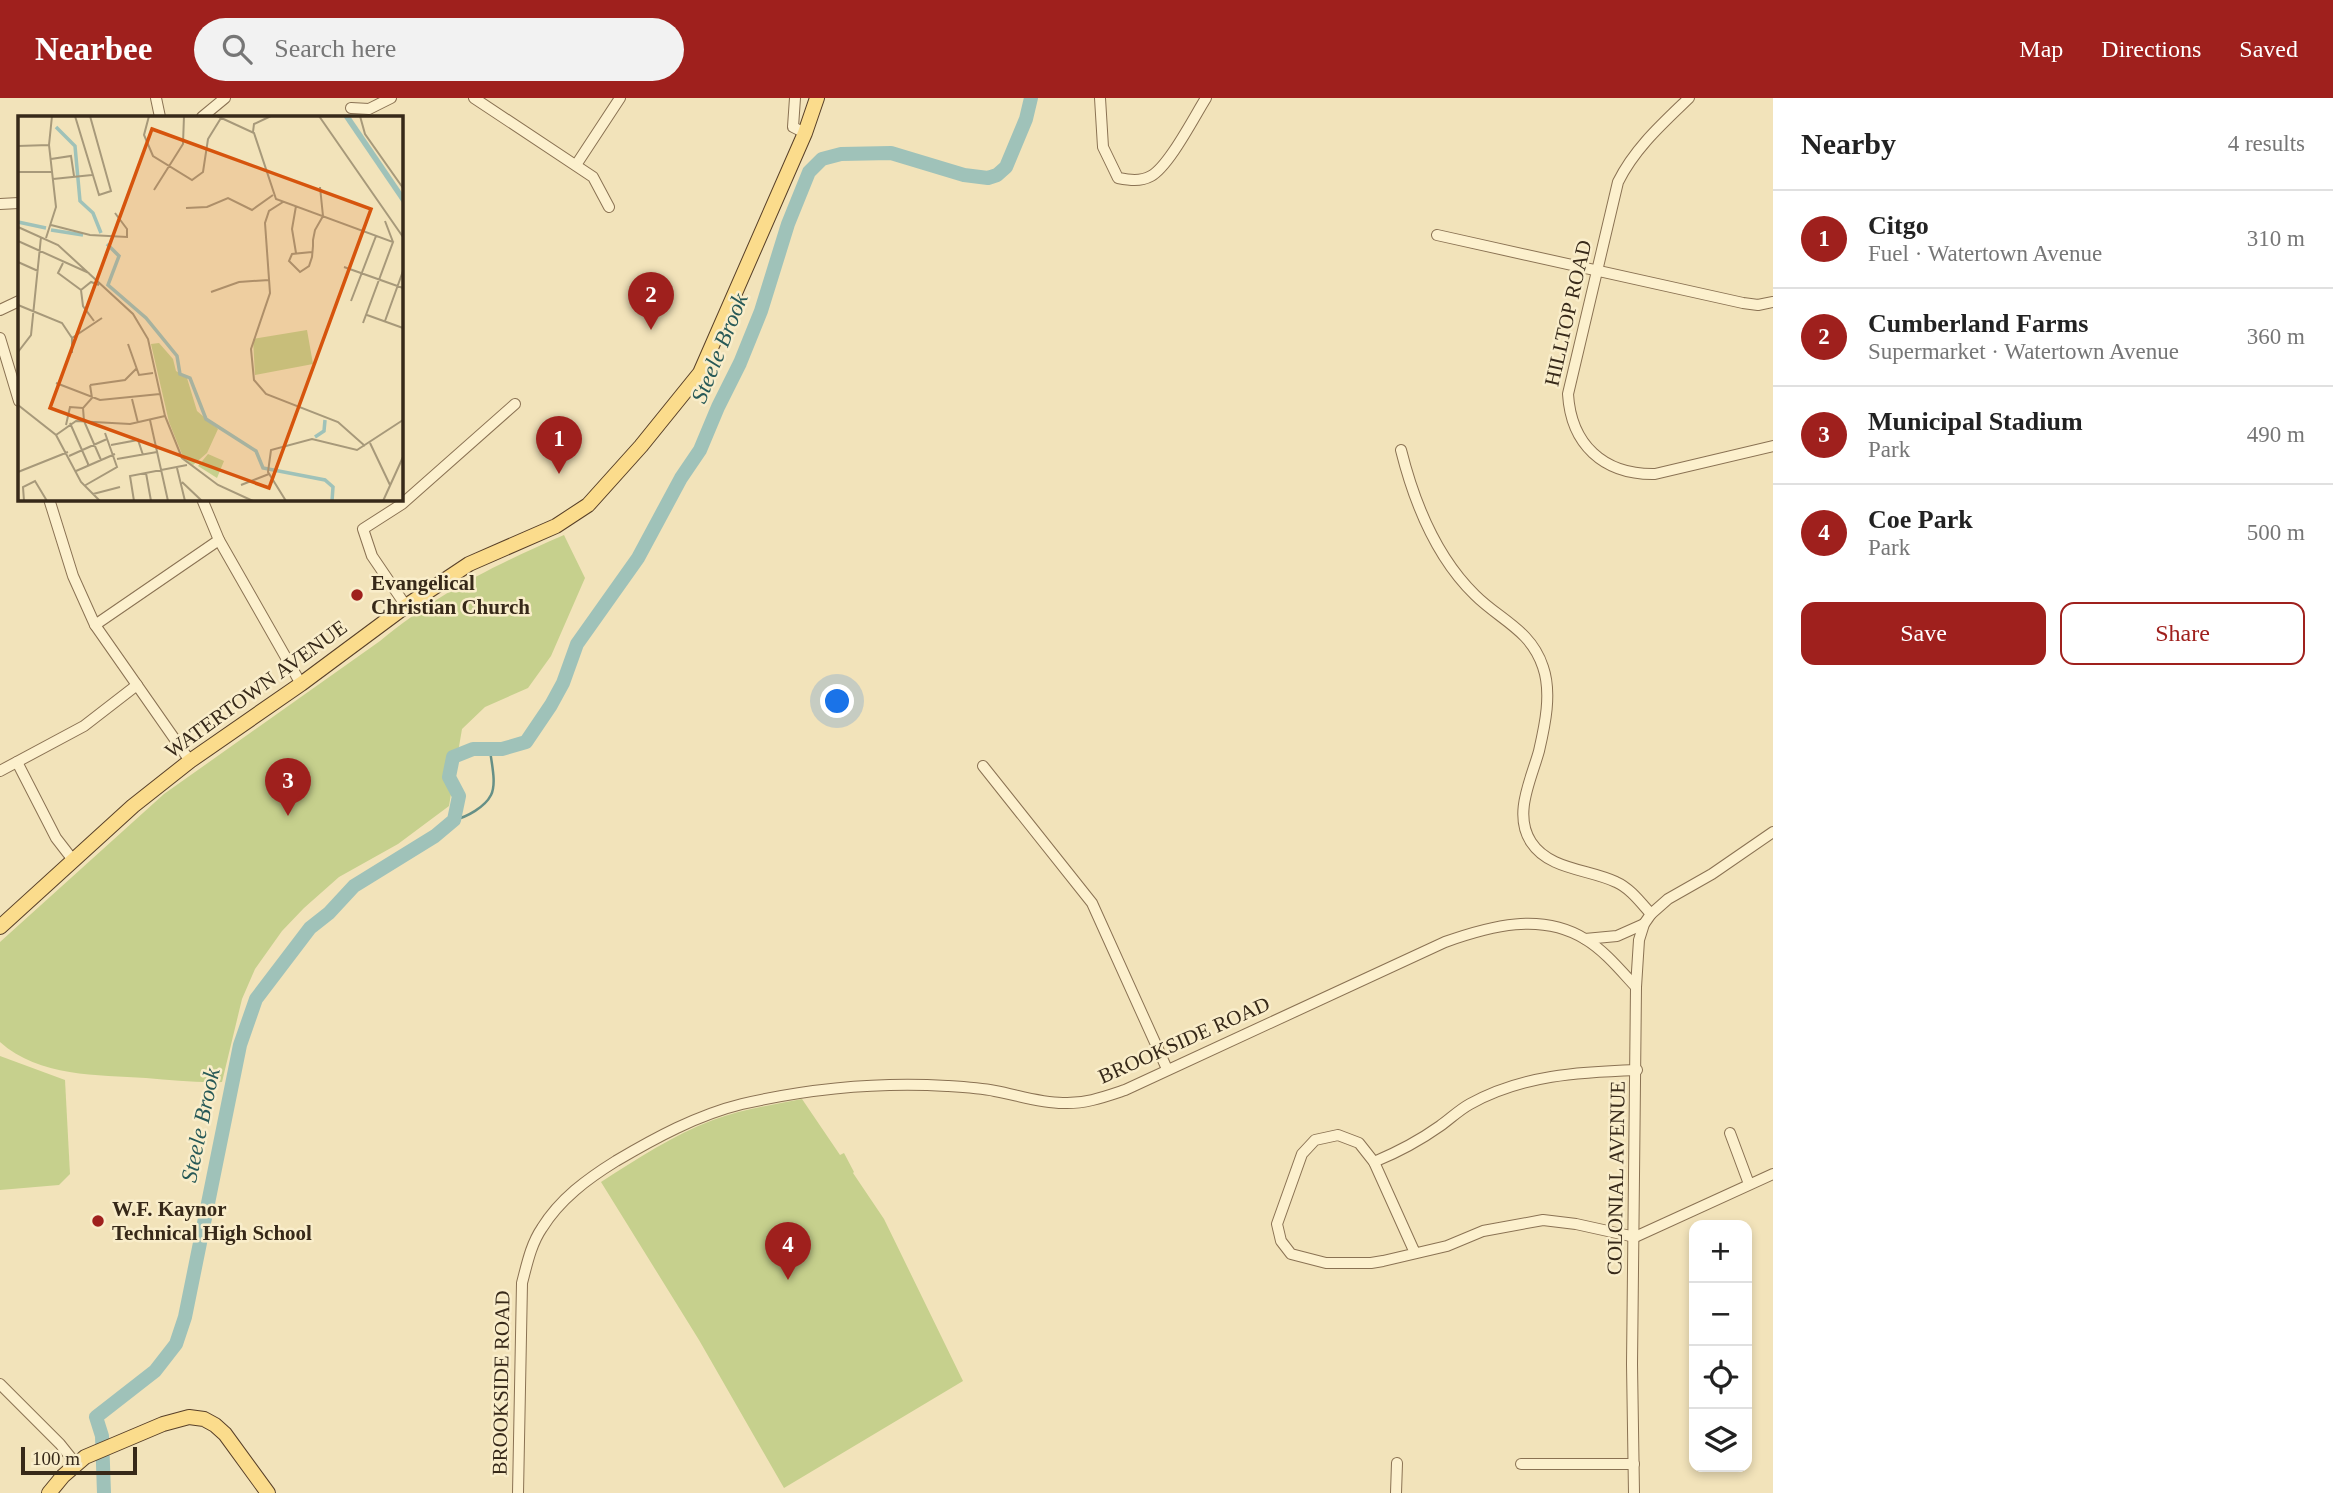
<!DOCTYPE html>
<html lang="en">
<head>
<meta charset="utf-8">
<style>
	body { margin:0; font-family:Georgia,serif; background:#f2f2f2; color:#222 }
	.controls { position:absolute; right:21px; bottom:21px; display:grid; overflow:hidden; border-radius:14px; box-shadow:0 4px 10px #0003 }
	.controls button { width:63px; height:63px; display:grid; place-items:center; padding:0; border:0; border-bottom:2px solid #e0e0e0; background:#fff; color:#222; font:35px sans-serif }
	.scale { position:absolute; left:21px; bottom:18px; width:116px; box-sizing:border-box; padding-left:7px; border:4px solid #372919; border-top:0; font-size:19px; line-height:24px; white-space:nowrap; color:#372919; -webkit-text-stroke:5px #f9edca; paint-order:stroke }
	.you { position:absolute; left:838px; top:604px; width:24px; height:24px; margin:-18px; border:5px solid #fff; border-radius:50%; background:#1a73e8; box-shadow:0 0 0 10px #1a73e833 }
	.badge { display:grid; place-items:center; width:46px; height:46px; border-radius:50%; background:#9f201d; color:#fff; font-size:23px; font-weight:700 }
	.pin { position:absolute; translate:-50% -58px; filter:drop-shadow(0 2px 4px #0008) }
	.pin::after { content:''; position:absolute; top:37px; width:24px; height:21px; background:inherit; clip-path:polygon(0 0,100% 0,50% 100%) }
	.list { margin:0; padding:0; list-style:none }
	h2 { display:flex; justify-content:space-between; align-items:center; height:91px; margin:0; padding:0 28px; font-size:30px }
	h2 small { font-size:23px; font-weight:400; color:#767676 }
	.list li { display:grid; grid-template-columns:46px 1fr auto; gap:21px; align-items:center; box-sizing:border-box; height:98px; padding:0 28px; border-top:2px solid #e0e0e0 }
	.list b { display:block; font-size:26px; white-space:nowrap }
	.list p { margin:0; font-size:23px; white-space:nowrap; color:#767676 }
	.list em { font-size:23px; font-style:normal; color:#767676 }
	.actions { display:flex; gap:14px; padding:21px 28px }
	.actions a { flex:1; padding:16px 0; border:2px solid #9f201d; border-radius:14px; text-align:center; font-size:24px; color:#9f201d }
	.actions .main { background:#9f201d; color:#fff }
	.icon { flex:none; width:38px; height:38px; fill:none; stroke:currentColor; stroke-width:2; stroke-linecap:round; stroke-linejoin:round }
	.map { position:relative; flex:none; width:1773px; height:1395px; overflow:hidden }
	header { display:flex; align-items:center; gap:42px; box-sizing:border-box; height:98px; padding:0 35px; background:#9f201d; color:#fff }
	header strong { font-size:33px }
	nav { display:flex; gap:38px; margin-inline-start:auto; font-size:24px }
	.search { width:490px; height:63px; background:#f2f2f2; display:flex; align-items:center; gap:18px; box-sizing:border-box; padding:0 24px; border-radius:38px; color:#767676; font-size:26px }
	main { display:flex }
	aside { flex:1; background:#fff }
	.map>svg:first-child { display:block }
</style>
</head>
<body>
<header>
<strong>Nearbee</strong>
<div class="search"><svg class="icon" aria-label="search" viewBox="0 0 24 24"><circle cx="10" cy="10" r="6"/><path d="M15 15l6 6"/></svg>Search here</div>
<nav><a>Map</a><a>Directions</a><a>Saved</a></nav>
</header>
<main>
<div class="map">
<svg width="1773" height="1395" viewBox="0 0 1773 1395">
	<rect width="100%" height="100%" fill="#f2e3ba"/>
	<g fill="#c6d08d">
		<path d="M564 437 585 480 551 558 528 590 485 609 462 631 449 708 398 746 339 779 304 810 282 833 255 871 242 901 222 984C197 985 172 982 146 980 98 977 39 979 0 944V844L164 696 380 543C439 494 495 467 564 437Z"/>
		<polygon points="0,958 65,982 70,1076 59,1087 0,1092"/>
		<path d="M802 1001 840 1057 844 1055 854 1074 853 1075 884 1121 963 1283 784 1390 699 1242 601 1084C637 1061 673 1037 713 1022 742 1011 773 1007 802 1001Z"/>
	</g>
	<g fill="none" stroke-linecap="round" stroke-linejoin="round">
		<path stroke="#669087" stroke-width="2.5" d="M454 722C467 719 485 709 491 697 497 685 491 664 490 651"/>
		<polyline stroke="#9fc2b9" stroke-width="14" points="104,1395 102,1338 96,1319 155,1273 176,1246 185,1219 240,947 256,901 310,830 329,815 354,788 435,738 454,722 459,698 449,679 453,659 473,651 502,651 526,644 551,607 563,585 577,546 638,460 681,380 700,352 718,309 740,265 761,213 788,126 809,74 822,61 841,56 891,55 964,77 988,80 997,77 1006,69 1026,21 1031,0"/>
		<defs>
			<g id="minor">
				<polyline points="156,0 160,19"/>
				<polyline points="474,0 593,79 609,109"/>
				<polyline points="795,0 793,29 805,35"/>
				<path d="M1100 0 1103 49 1118 80C1129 82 1140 84 1151 78 1169 68 1194 19 1206 0"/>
				<path d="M1689 0C1662 26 1635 50 1618 84L1568 296C1571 346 1603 377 1655 376L1773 348"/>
				<polyline points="351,10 369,11 391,0"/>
				<polyline points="202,19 225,0"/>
				<polyline points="576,67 620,0"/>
				<polyline points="0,106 19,105"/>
				<polyline points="1437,137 1743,205 1758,207 1773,204"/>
				<polyline points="0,212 19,203"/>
				<polyline points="0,240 19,303"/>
				<path d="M1401 352C1414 404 1436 459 1475 497 1500 522 1531 532 1543 569 1552 595 1545 627 1539 653 1531 682 1513 716 1531 744 1549 772 1589 771 1616 784 1630 790 1641 805 1651 816"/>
				<polyline points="49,401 73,478 95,527 190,663"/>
				<polyline points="202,401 219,442 301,586"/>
				<polyline points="406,508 372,458 363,431 402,406 515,306"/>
				<polyline points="95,527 219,442"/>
				<polyline points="17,664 56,740 73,762"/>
				<polyline points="983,668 1092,805 1167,971"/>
				<polyline points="0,673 84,628 137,587"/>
				<polyline points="1585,841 1617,838 1644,826"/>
				<polyline points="1730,1035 1749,1086"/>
				<path d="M1374 1064C1398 1054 1419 1043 1440 1028 1450 1021 1459 1012 1470 1006 1522 977 1579 974 1637 972"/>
				<polyline points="1415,1155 1374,1064 1359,1045 1338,1037 1315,1042 1302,1056 1277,1126 1281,1143 1291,1156 1326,1165 1371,1165 1383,1163 1447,1148 1483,1133 1543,1122 1576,1126 1635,1139 1773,1076"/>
				<polyline points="0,1286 60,1346 76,1366"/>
				<polyline points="1521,1366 1634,1366"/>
				<path d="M518 1395 522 1185C527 1166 531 1146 542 1130 560 1101 587 1081 616 1063 655 1040 697 1017 742 1006 808 991 879 984 947 988 963 989 980 990 995 993 1017 997 1040 1005 1063 1005 1085 1006 1104 999 1125 992L1445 844C1490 828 1541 814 1585 841 1605 853 1621 873 1636 889"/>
				<polyline points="1396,1395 1397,1365"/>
				<polyline points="1634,1395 1632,1266 1636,889 1639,842 1644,826 1651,816 1668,801 1712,776 1773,734"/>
			</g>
			<g id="major">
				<polyline points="0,829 133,708 190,663 301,586 406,508 469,466 556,428 588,407 641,348 700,275 805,35 817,0"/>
				<polyline points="49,1395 63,1378 85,1359 163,1326 189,1319 204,1321 215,1327 225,1336 268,1395"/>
			</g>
		</defs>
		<use href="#minor" stroke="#8a7253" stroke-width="12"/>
		<use href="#major" stroke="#573f28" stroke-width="16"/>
		<use href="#minor" stroke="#fcf0cd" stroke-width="10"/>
		<use href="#major" stroke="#fbdc8c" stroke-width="14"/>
	</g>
	<g fill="#9f201d" stroke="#f9edca" stroke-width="2.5">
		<circle cx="357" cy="497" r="7"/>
		<circle cx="98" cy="1123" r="7"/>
	</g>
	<g text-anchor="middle" stroke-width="5" stroke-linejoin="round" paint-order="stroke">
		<g font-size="21" fill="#372919" stroke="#f9edca">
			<text transform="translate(1568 215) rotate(-77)" y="7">HILLTOP ROAD</text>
			<text transform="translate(256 591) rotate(-36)" y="7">WATERTOWN AVENUE</text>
			<text transform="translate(1184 942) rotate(-24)" y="7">BROOKSIDE ROAD</text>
			<text transform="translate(1616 1080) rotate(-89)" y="7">COLONIAL AVENUE</text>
			<text transform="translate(501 1285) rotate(-89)" y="7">BROOKSIDE ROAD</text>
		</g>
		<g font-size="21" font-weight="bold" fill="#372919" stroke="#f9edca" text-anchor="start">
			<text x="371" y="492">Evangelical<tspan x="371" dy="24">Christian Church</tspan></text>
			<text x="112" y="1118">W.F. Kaynor<tspan x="112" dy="24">Technical High School</tspan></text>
		</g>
		<g font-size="23" font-style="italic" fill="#275957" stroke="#f9edca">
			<text transform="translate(719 250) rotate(-68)" y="8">Steele Brook</text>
			<text transform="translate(200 1027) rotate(-78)" y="8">Steele Brook</text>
		</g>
	</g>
	<g transform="translate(18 18)">
		<rect width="385" height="385" fill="#f2e3ba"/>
		<path d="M289 214 295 248 237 259 235 223ZM141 227 155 243 158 255 169 262 179 295 200 313 189 337 175 349 166 343 151 306 133 228ZM190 338 206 345 199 362 180 350Z" fill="#c6d08d"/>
		<path d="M325 0H332L385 78V88Z" fill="#9fc2b9"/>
		<path fill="none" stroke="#9fc2b9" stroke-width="3.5" d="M38 11 57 30 62 85 75 97 83 117M0 106 28 112M33 114 65 119M89 128 101 140 90 169 128 202 159 240 162 258 172 262 188 303 238 335 245 352 307 364 315 371 314 385M297 321 306 315 307 304"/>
		<path fill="none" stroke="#a7997a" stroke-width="2" d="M57 0 81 79 93 75 72 0M131 0 126 19 135 40 174 64 185 56 190 23 203 2M199 0 236 17 258 83 375 126 345 207M301 0 385 121M342 0 347 18 385 72M0 11V30L31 29M235 16 236 8 253 0M33 43 53 40 56 60M0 56H34M35 63 74 59M136 74 165 28 166 0M265 86 251 95 247 107 252 177 233 233 236 264 248 278 320 306 347 330M168 92 189 91 210 82 234 94 255 79M367 105 375 126M33 109 72 119 109 121V113L97 97M0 111 40 129 115 198 130 223 147 300 164 342 200 369 235 385M28 122 38 91 31 29 34 0M0 125 71 157M294 136 274 138 271 145 282 156 291 150 294 141 295 130V124L297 114 305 100 302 71M278 137 274 113 278 90M0 146 20 155M45 147 40 157 63 174 65 190 76 205M326 151 385 172M63 174 73 166 81 169M193 176 221 166 251 164M333 185 358 120M0 189 44 207 54 222V237M349 199 385 212M367 205 385 155M54 222 84 202M110 228 121 259 135 257M0 236 13 219 23 121M38 267 82 284 142 278M72 269 74 282 65 292 66 305 83 344M72 269 107 264 119 252M114 283 120 307M0 289 38 319 63 366 82 385M132 304 150 385M52 307 71 350M48 309 52 291 65 292M38 319 58 305 112 308 147 300M352 327 372 369M93 329 120 324 125 339M51 340 89 323M99 343 139 336M159 352 167 385M58 355 97 338M0 356 50 336M128 357 133 385M164 366 184 385M223 369 251 358M66 370 99 351 87 317M75 378 102 371M6 385 5 371 17 365 29 385M116 385 112 360 169 349M268 385 250 356 253 334 294 323 339 334 385 304M365 385 385 341"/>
		<path fill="#d6540d" fill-opacity="0.15" stroke="#d6540d" stroke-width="3.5" d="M134 13 353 93 251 372 32 292Z"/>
		<rect width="385" height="385" fill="none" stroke="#372919" stroke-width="3.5"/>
	</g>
</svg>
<div class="controls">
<button>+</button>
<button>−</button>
<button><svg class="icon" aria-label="locate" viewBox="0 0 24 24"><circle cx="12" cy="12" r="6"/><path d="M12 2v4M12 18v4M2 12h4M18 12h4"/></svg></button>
<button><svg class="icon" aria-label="layers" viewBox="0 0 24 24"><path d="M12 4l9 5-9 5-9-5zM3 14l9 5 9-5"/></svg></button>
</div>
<div class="scale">100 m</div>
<div class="you"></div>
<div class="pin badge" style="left:559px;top:376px">1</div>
<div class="pin badge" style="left:651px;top:232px">2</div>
<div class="pin badge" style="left:288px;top:718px">3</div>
<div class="pin badge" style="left:788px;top:1182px">4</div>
</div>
<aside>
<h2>Nearby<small>4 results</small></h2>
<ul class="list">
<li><span class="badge">1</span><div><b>Citgo</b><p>Fuel · Watertown Avenue</p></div><em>310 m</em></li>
<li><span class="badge">2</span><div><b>Cumberland Farms</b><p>Supermarket · Watertown Avenue</p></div><em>360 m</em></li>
<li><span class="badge">3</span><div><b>Municipal Stadium</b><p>Park</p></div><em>490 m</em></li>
<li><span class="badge">4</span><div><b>Coe Park</b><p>Park</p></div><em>500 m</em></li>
</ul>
<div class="actions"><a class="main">Save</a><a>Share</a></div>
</aside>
</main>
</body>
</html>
